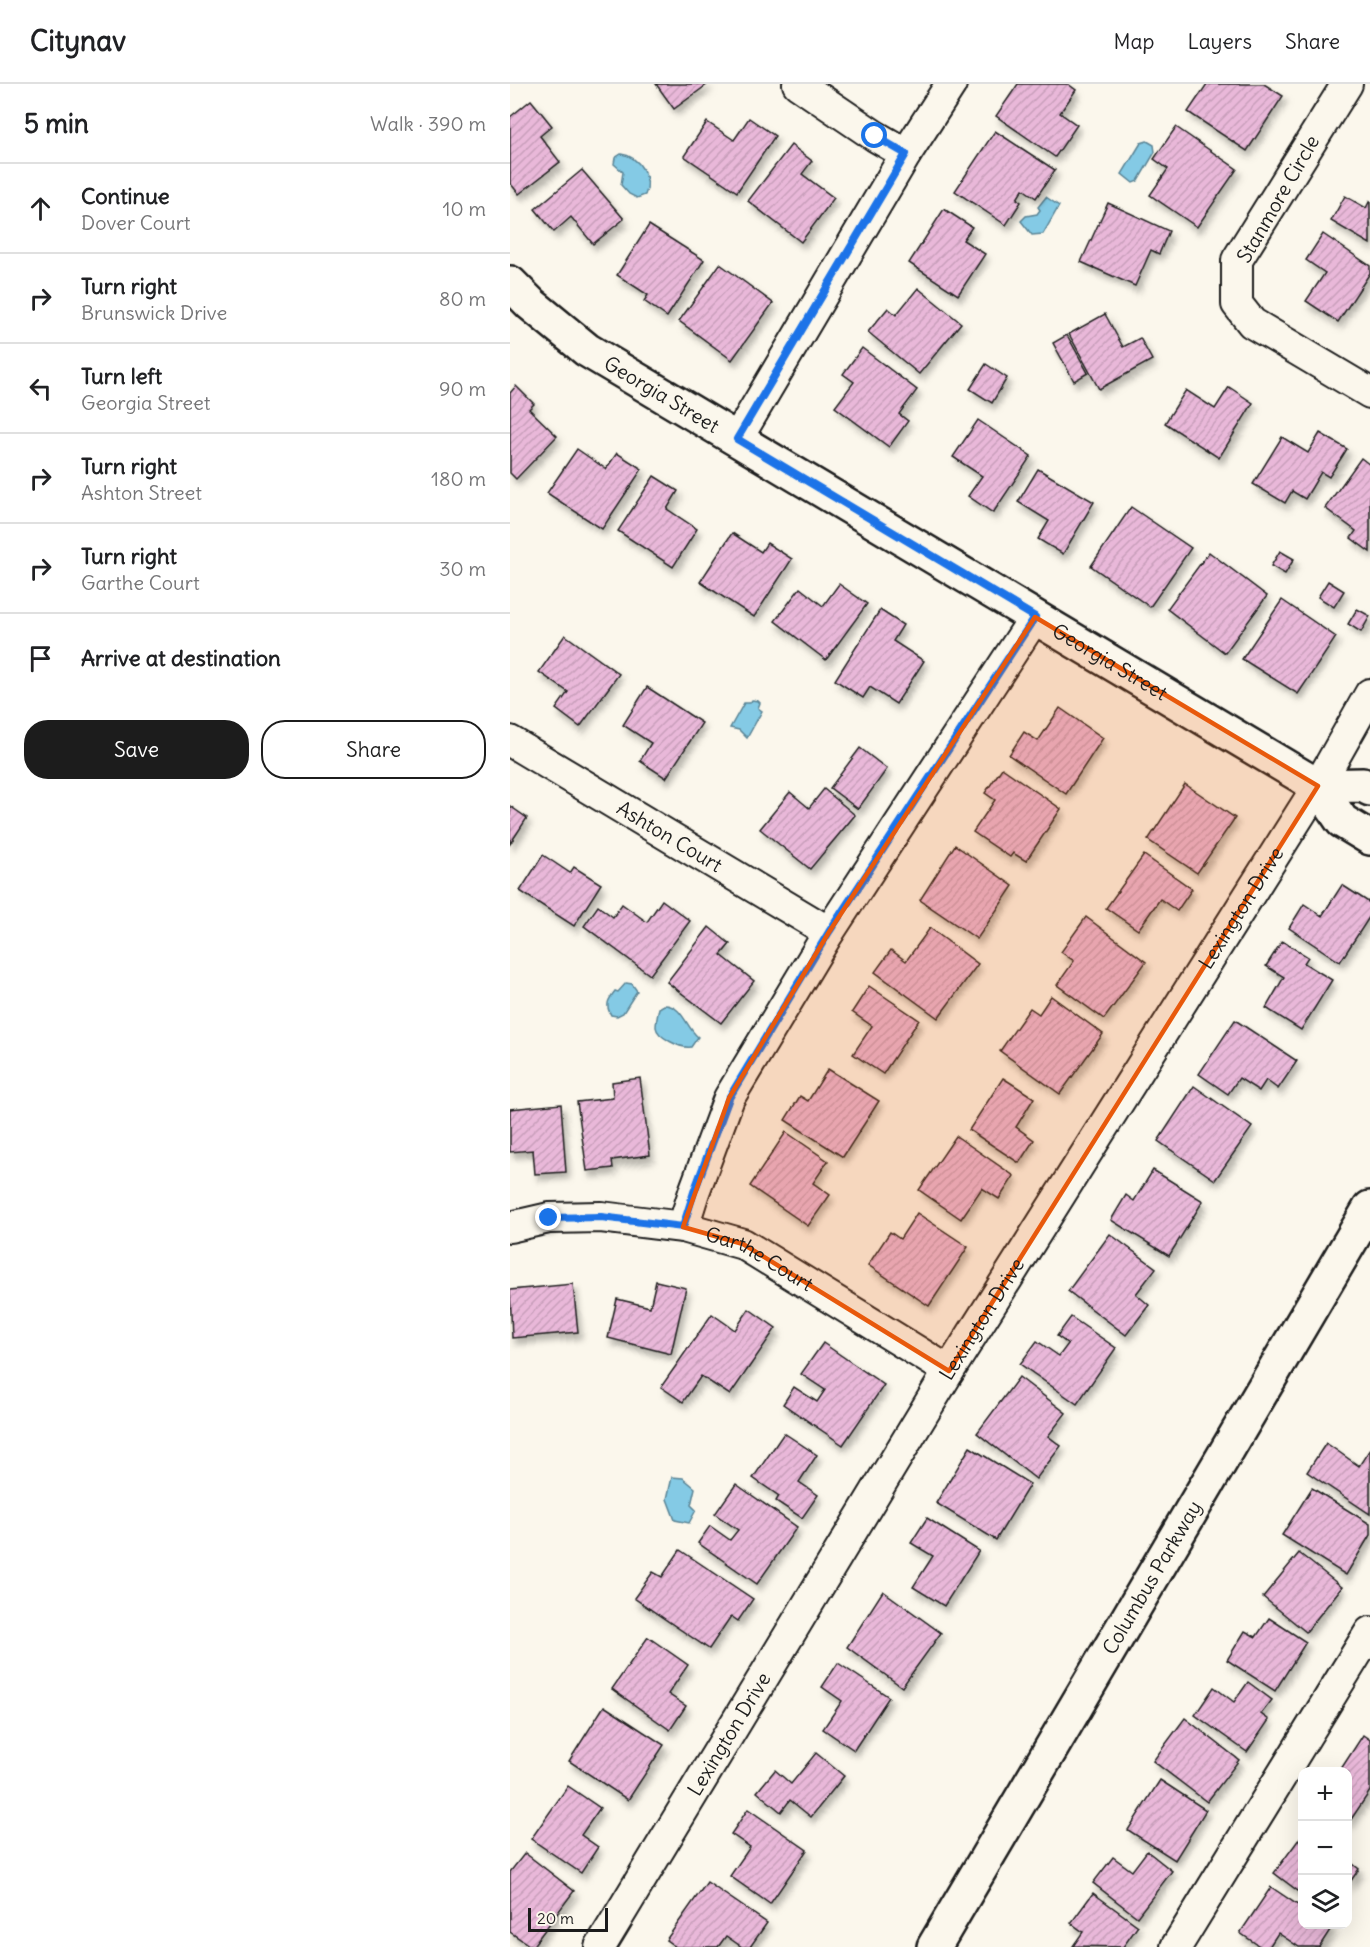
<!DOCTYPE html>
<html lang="en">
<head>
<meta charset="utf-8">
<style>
	body { margin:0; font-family:Delius,sans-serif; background:#f6f6f6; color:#202124 }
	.controls { position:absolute; right:18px; bottom:18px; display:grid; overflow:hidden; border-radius:12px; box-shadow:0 6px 24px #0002 }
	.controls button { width:54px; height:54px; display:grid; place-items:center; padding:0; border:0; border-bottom:2px solid #e0e0e0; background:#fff; color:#202124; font:30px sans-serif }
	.scale { position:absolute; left:18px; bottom:15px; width:80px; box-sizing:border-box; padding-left:6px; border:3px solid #1c1c1c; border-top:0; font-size:16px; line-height:21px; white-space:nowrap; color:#1c1c1c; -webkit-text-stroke:4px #fbf7ec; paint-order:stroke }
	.stop { position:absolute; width:18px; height:18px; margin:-14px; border:4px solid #1a73e8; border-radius:50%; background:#fff }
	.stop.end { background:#1a73e8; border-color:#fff; box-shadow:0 2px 6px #0008 }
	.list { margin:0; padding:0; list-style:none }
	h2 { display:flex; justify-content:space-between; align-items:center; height:78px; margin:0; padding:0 24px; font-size:26px }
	h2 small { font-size:20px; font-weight:400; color:#757577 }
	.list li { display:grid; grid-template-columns:39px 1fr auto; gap:18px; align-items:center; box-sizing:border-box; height:90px; padding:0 24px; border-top:2px solid #e0e0e0 }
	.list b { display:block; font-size:22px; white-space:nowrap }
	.list p { margin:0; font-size:20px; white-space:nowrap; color:#757577 }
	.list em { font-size:20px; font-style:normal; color:#757577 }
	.actions { display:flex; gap:12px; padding:18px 24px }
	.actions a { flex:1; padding:14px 0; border:2px solid #1c1c1c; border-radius:24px; text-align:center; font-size:21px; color:#1c1c1c }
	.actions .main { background:#1c1c1c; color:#fff }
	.icon { flex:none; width:33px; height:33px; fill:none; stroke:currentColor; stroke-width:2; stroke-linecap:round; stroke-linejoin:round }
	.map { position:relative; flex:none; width:860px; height:1863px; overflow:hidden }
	header { display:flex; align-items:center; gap:36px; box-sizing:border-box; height:84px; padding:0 30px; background:#fff; border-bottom:2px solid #e0e0e0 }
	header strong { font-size:28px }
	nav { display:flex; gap:33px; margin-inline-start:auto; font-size:21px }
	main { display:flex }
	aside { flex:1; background:#fff }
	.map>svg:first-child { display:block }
</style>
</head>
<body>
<header>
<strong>Citynav</strong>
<nav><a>Map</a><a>Layers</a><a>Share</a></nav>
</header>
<main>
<aside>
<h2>5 min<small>Walk · 390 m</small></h2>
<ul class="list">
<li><svg class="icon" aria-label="ahead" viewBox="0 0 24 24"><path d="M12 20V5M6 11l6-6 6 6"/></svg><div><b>Continue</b><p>Dover Court</p></div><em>10 m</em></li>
<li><svg class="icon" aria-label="right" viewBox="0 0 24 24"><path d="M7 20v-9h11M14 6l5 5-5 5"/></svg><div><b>Turn right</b><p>Brunswick Drive</p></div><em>80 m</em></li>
<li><svg class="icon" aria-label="left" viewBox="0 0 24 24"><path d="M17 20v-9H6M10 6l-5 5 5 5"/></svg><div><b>Turn left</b><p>Georgia Street</p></div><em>90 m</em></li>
<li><svg class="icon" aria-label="right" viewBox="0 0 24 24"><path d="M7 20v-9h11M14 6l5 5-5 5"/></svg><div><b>Turn right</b><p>Ashton Street</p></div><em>180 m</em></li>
<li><svg class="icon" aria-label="right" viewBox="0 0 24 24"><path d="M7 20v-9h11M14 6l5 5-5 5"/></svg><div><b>Turn right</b><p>Garthe Court</p></div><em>30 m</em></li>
<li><svg class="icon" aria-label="arrive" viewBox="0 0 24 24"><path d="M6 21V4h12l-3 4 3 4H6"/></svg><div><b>Arrive at destination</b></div></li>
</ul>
<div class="actions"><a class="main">Save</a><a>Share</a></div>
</aside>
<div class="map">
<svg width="860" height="1863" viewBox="0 0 860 1863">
	<defs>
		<pattern id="building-hatch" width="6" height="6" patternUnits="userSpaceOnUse" patternTransform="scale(1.5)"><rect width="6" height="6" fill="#e9b8d9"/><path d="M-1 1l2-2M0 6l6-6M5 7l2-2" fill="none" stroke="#c79eba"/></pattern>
		<filter id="shadow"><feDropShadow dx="3.5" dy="6" stdDeviation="3" flood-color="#0004"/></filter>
	</defs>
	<rect width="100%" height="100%" fill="#fbf7ec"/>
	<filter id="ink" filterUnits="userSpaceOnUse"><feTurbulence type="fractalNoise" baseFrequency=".0167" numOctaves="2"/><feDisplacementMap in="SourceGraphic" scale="12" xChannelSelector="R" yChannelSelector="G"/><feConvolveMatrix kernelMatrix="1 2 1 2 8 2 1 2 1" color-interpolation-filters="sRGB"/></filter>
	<g filter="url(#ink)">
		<g fill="#84cae5" stroke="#5a8495" stroke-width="1.5">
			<polygon points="637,57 644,61 645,68 628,97 623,99 612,90 631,59"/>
			<path d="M111 70C129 72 143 95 135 111L127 114 119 110 111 101 113 88 104 80 105 74Z"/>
			<polygon points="536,113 549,122 533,150 522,151 511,137 516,132 527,130 530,126 528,123"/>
			<polygon points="242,616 248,617 250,619 248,624 252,627 237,654 229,646 220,644 234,619 240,619"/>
			<path d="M116 899 122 900 127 907 113 929 107 932 101 931C95 921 98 916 105 907L108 908Z"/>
			<path d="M154 921C173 921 176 944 188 953L181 963C171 965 147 953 146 943 146 937 148 929 149 924Z"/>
			<polygon points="162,1393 173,1394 185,1404 181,1421 186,1426 179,1439 165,1436 157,1415"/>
		</g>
		<g fill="url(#building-hatch)" stroke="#1c1c1c" stroke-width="1.5" filter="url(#shadow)">
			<polygon points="146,0 198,0 164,25"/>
			<polygon points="508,0 558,0 566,6 550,29 567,41 545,73 486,32"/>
			<polygon points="697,0 754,0 773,12 737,67 678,28"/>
			<polygon points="21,16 42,42 30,52 50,78 9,110 0,99 0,33"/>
			<polygon points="239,34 265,52 227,108 174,72 197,38 224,56"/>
			<polygon points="666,43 727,85 687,143 640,111 658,85 644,75"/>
			<polygon points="485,47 545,86 526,114 513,105 507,115 511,118 496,141 445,107"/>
			<polygon points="281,61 302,77 292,90 324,114 291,158 238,117"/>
			<polygon points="72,86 114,135 83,160 61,133 44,148 25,125"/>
			<polygon points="835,112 856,124 860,116 860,160 821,137"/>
			<polygon points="598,119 659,147 649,170 641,166 625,202 571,178"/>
			<polygon points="434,125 462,143 453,156 475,170 448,211 399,179"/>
			<polygon points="139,141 194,176 157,233 134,217 138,211 107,191"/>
			<polygon points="813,150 860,182 860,189 828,238 796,217 815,189 796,176"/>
			<polygon points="210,180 263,219 222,276 169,237"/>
			<polygon points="408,204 451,239 409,290 358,248 378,224 386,231"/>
			<polygon points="595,230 613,263 630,254 642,276 589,305 559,250"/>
			<polygon points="557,251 578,289 564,297 543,259"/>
			<polygon points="352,264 407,306 389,330 398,337 379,363 325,323 344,298 333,290"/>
			<polygon points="476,280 497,294 482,319 460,305"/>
			<polygon points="6,302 24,320 19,325 47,352 6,395 0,389 0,309"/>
			<polygon points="719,303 743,319 709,374 655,339 676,306 705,325"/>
			<polygon points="468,336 521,372 483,429 458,412 472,392 443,373"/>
			<polygon points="810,349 837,365 819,393 811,388 795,415 782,407 775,419 743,400 772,353 798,369"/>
			<polygon points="67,365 96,385 107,369 132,385 92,445 37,409"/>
			<polygon points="851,374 860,381 860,468 841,454 846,447 815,424"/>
			<polygon points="528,385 584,418 553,470 528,455 539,437 508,418"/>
			<polygon points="144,392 168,407 157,425 187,445 163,483 108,447"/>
			<polygon points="621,423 681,464 640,523 581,482"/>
			<polygon points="222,449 251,468 257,459 282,475 244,533 190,498"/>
			<polygon points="770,467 784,475 775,490 761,482"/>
			<polygon points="699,468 757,512 715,569 657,525"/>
			<polygon points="818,497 834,507 824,523 808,513"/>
			<polygon points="329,500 357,520 316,576 265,537 290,504 313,522"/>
			<polygon points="772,516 826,553 788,610 732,575"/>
			<polygon points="847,525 860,532 851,548 838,540"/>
			<polygon points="370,526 393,541 383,557 414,577 386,620 360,603 353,614 325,596"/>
			<polygon points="55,551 109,590 70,643 46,625 58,608 29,588"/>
			<polygon points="137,603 192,639 156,694 130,677 141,659 113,641"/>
			<polygon points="550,624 593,654 556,710 499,671 514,648 528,657"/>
			<polygon points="350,664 377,685 348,725 320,704"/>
			<polygon points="492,684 551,725 516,777 503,769 500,773 463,748 485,716 475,709"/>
			<polygon points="675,700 725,734 687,789 638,756"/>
			<polygon points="314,705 345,731 300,785 250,745 280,708 299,724"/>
			<polygon points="0,722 17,734 0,760"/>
			<polygon points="445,761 503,802 467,855 410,816"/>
			<polygon points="33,771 60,789 64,783 91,800 64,842 10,807"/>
			<polygon points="634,771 682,805 667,827 650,815 628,846 596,824"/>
			<polygon points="832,801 860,819 860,832 830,878 779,844 794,820 812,832"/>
			<polygon points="152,816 180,837 140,891 74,842 88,822 103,833 112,820 137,838"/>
			<polygon points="576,833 636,878 594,935 547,901 564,877 551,868"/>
			<polygon points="199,843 220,860 211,871 244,897 211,939 157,898"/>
			<polygon points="420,844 468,880 428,934 365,888 381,866 396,877"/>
			<polygon points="772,857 798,873 794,879 822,896 791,946 756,924 774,893 756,882"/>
			<polygon points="359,902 409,936 373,990 343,970 362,942 342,928"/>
			<polygon points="541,912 593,950 550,1010 490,967 520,924 529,930"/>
			<polygon points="725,936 787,977 768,1005 756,996 749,1007 729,994 718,1010 689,990"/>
			<polygon points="318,985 369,1017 333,1073 275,1036 290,1012 298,1017"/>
			<polygon points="130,994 140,1071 102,1076 103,1084 77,1087 67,1018 103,1014 102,998"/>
			<polygon points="493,994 524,1014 506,1043 524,1056 509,1079 459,1046"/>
			<polygon points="684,1002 742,1043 705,1096 648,1057"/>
			<polygon points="51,1020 56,1088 25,1090 23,1066 0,1068 0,1025"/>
			<polygon points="276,1048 318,1077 303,1099 320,1111 298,1142 240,1102"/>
			<polygon points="446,1052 504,1092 489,1115 472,1104 451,1135 409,1106"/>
			<polygon points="643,1086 693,1117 659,1172 601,1136 616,1111 624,1117"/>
			<polygon points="407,1129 458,1163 419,1222 358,1181 380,1148 390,1155"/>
			<polygon points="600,1150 646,1184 626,1210 639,1221 616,1251 558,1207"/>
			<polygon points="146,1197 176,1204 161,1270 98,1254 107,1215 140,1223"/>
			<polygon points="63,1200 68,1248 2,1254 0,1206"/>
			<polygon points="239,1225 266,1244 220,1311 191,1292 173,1318 151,1303 202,1230 225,1246"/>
			<polygon points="561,1233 606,1264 567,1320 510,1280 527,1257 549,1272 558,1260 547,1252"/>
			<polygon points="313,1259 374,1301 333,1361 273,1320 284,1303 307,1318 315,1306 291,1290"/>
			<polygon points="509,1293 556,1329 538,1352 551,1362 526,1395 467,1349"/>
			<polygon points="274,1349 307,1371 289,1398 308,1411 292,1434 266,1417 269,1412 243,1394"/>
			<polygon points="816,1359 849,1382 860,1365 860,1430 797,1388"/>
			<polygon points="460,1363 520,1400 486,1456 426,1419"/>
			<polygon points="226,1400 287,1443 247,1500 188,1459 200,1442 220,1456 228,1446 205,1430"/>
			<polygon points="802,1404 860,1440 860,1451 836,1491 772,1451"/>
			<polygon points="417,1434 469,1467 434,1522 403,1503 423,1472 401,1459"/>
			<polygon points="170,1466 243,1515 228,1537 221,1532 199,1565 124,1514 143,1488 152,1493"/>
			<polygon points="789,1469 832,1503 796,1548 753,1513"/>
			<polygon points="373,1507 431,1549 392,1603 337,1563"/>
			<polygon points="759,1534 796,1558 765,1607 717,1576 735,1547 746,1553"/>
			<polygon points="138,1553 178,1581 158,1610 176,1622 160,1646 102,1605"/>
			<polygon points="328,1579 379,1613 344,1666 313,1645 332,1617 312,1603"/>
			<polygon points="738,1598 762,1616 751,1630 759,1636 737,1668 685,1631 704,1603 724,1618"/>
			<polygon points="94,1622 154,1661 118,1716 59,1677"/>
			<polygon points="675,1634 729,1676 697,1718 643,1677"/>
			<polygon points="853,1651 860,1656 860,1707 838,1740 838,1688 829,1688"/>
			<polygon points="306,1669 334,1692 301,1733 280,1716 271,1728 247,1708 265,1686 281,1700"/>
			<polygon points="650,1696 696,1726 665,1776 618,1746"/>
			<polygon points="58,1702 90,1724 71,1751 88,1763 71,1789 21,1755"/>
			<polygon points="238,1725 297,1766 260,1820 220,1792 240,1763 221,1750"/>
			<polygon points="792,1751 792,1810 764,1789"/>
			<polygon points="637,1767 662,1787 627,1833 583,1799 603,1773 622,1787"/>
			<polygon points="15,1769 64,1807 22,1863 0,1848 0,1788"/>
			<polygon points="838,1776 849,1785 838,1801"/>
			<polygon points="197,1798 257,1839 240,1863 232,1863 216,1852 208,1863 166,1863 156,1856"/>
			<polygon points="761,1803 792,1824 792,1840 818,1840 822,1843 809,1863 789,1863 768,1849 759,1863 751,1863 730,1849"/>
			<polygon points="583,1809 628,1842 613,1863 563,1862 573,1848 561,1839"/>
		</g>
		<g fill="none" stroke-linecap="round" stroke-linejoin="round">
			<defs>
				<g id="minor">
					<polyline points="288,0 365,52 396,70"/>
					<polyline points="837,0 727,176 727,220 742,239 860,309"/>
					<polyline points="227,355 396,70 441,0"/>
					<path id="s1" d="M0 657 319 848"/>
					<path id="s2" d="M0 1143 39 1134 91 1133 173 1143 233 1160 439 1287"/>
					<polyline points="173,1143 184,1108 219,1014 319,848 525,533"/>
					<path id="s3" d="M90 1863 439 1287 808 702 860 610"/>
					<polyline points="666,1863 860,1548"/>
				</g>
				<g id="tertiary">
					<path id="s4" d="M0 199 21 220 77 266 808 702 832 737 860 754"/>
					<polyline points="808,702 853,701 860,705"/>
				</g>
				<g id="primary">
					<path id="s5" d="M424 1863 860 1124"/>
				</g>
			</defs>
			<use href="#minor" stroke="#1c1c1c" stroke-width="34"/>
			<use href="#tertiary" stroke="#1c1c1c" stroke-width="38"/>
			<use href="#primary" stroke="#1c1c1c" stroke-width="38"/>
			<use href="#minor" stroke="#fbf7ec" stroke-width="30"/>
			<use href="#tertiary" stroke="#fbf7ec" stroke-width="33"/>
			<use href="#primary" stroke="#fbf7ec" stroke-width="33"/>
		</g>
	</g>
	<g fill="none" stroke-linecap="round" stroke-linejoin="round" filter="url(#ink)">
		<polyline stroke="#1a73e8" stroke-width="8" points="39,1134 91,1133 173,1143 184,1108 219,1014 319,848 525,533 227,355 396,70 365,52"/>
	</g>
	<path fill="#e8590c" fill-opacity="0.2" stroke="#e8590c" stroke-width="4.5" stroke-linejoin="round" d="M525 533 808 702 439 1287 233 1160 173 1143 219 1014 319 848Z"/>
	<g text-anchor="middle" stroke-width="5" stroke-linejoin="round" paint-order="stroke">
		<g font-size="20" fill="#1c1c1c" stroke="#fbf7ec">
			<text transform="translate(768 115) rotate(-60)" y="7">Stanmore Circle</text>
			<text dy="7" stroke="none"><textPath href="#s4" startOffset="189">Georgia Street</textPath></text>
			<text dy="7" stroke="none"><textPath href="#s4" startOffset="711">Georgia Street</textPath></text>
			<text dy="7" stroke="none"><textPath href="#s1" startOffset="186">Ashton Court</textPath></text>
			<text dy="7" stroke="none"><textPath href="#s3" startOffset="1221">Lexington Drive</textPath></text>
			<text dy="7" stroke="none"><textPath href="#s2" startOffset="258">Garthe Court</textPath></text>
			<text dy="7" stroke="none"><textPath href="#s3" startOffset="735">Lexington Drive</textPath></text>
			<text dy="7" stroke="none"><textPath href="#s5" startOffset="429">Columbus Parkway</textPath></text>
			<text dy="7" stroke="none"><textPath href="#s3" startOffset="249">Lexington Drive</textPath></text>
		</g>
	</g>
</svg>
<div class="controls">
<button>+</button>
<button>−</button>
<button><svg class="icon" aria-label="layers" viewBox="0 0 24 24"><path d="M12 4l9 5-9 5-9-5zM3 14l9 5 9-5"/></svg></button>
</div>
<div class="scale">20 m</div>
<div class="stop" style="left:365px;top:52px"></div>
<div class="stop end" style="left:39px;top:1134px"></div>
</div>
</main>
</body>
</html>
